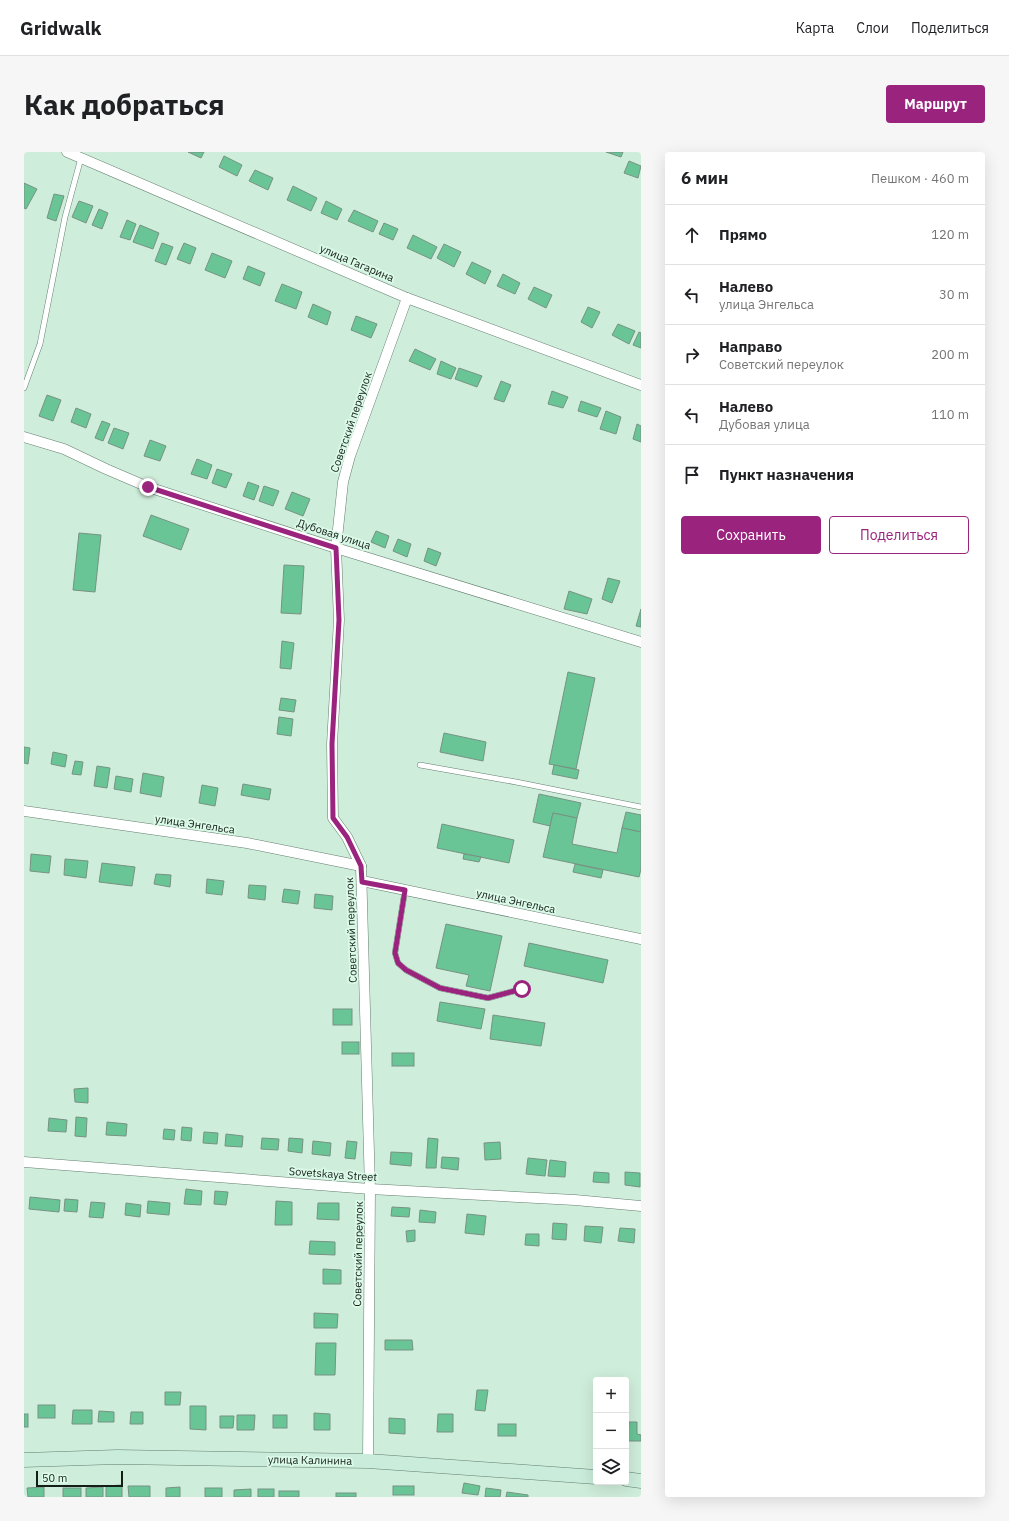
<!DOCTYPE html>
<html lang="ru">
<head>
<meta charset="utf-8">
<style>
	body { margin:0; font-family:"IBM Plex Sans",sans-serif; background:#f6f6f6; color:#202124 }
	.controls { position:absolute; right:12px; bottom:12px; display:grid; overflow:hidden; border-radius:4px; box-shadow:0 4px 16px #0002 }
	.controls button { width:36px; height:36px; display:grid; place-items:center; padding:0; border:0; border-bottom:1px solid #e0e0e0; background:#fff; color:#202124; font:20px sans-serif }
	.scale { position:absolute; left:12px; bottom:10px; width:87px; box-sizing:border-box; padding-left:4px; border:2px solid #131e18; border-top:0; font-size:11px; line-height:14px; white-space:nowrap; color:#131e18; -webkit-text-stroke:3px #dcfae8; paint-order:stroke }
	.stop { position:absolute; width:12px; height:12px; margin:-9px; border:3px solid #9a237e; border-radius:50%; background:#fff }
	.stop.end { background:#9a237e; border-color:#fff; box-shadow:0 1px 4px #0008 }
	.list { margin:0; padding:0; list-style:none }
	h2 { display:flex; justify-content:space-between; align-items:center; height:52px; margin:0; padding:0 16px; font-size:17px }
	h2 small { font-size:13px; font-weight:400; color:#757577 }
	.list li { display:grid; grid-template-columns:26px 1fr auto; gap:12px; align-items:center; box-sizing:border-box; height:60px; padding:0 16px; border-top:1px solid #e0e0e0 }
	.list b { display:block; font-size:15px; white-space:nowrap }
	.list p { margin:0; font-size:13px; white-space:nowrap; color:#757577 }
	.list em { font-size:13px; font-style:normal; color:#757577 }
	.actions { display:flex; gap:8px; padding:12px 16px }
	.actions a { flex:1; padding:9px 0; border:1px solid #9a237e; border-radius:4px; text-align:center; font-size:14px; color:#9a237e }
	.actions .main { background:#9a237e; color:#fff }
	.icon { flex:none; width:22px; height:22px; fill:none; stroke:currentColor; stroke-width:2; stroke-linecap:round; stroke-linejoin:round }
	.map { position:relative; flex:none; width:617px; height:1345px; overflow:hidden; border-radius:4px }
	header { display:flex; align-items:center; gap:24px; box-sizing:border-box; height:56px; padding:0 20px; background:#fff; border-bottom:1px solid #e0e0e0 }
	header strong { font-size:19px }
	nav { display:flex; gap:22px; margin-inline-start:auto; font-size:14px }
	.intro { display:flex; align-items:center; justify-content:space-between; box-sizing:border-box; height:96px; padding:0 24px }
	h1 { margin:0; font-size:28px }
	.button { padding:10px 18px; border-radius:4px; background:#9a237e; color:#fff; font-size:14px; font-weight:700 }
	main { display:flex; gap:24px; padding:0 24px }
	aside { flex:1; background:#fff; border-radius:4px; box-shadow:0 4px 16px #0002 }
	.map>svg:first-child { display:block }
</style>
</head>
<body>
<header>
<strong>Gridwalk</strong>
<nav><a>Карта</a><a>Слои</a><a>Поделиться</a></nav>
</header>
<div class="intro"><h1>Как добраться</h1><a class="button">Маршрут</a></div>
<main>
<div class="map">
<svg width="617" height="1345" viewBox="0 0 617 1345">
	<rect width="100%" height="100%" fill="#cfeddb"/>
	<g fill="#69c496" stroke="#779383">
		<polygon points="164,0 180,0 177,6"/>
		<polygon points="582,0 599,0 597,5"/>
		<polygon points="200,4 218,13 213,24 195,15"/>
		<polygon points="605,9 617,14 614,26 600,21"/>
		<polygon points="231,18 249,26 244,38 225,29"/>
		<polygon points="0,31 13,37 2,57 0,56"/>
		<polygon points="269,34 293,46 287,59 263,48"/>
		<polygon points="30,42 40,44 32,69 23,66"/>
		<polygon points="55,49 69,54 62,71 48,65"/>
		<polygon points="302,49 318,57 313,68 297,61"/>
		<polygon points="75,57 84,61 78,77 68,73"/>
		<polygon points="330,58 354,69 349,80 324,69"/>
		<polygon points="103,68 112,72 106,88 96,85"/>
		<polygon points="360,71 374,77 369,88 355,82"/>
		<polygon points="116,73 135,81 129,97 109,90"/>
		<polygon points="389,83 413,95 407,107 383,96"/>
		<polygon points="138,91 149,95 142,113 131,109"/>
		<polygon points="160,91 172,96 166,112 153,107"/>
		<polygon points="420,92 437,100 430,115 413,106"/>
		<polygon points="188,101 208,109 201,126 181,118"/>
		<polygon points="448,110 467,119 461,132 442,122"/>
		<polygon points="224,114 241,121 236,134 219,127"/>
		<polygon points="479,122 496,131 491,142 473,134"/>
		<polygon points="258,132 278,140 272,157 251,149"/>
		<polygon points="510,135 528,143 522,156 504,147"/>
		<polygon points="289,152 307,160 303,173 284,165"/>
		<polygon points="564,155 576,160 568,176 557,170"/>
		<polygon points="332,164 353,172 347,186 327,178"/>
		<polygon points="594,172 611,179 605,192 588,183"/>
		<polygon points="615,180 617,181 617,196 609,193"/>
		<polygon points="391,197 412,207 406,218 385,209"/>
		<polygon points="417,209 432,216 427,227 413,222"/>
		<polygon points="435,216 458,224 453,235 431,227"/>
		<polygon points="477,229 487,233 480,250 470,247"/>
		<polygon points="528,239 544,245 539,256 524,252"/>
		<polygon points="23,243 37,248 29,269 15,264"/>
		<polygon points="557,249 577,256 573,265 554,259"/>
		<polygon points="52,256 67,262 62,276 47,270"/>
		<polygon points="582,259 597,265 592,282 576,277"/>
		<polygon points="78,269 86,272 79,289 71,286"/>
		<polygon points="613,272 617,274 617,290 609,287"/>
		<polygon points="90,276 105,281 99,297 84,291"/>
		<polygon points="126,288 142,294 136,309 120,304"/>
		<polygon points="173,307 188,313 183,327 167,322"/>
		<polygon points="193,317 208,322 202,336 188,331"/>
		<polygon points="224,330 235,334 230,348 219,344"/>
		<polygon points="240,334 255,339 249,354 235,349"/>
		<polygon points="268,340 286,347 279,364 261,357"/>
		<polygon points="127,363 165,377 157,398 119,384"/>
		<polygon points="352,379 365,384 361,396 347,390"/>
		<polygon points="55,381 77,383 71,440 49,438"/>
		<polygon points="374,387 387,392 383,405 369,399"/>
		<polygon points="404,396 417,401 412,414 400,409"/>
		<polygon points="260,413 280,414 277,462 257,461"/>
		<polygon points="584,426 596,429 588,451 578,447"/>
		<polygon points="545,439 568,447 563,462 540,457"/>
		<polygon points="617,457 617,475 612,474"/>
		<polygon points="258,489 270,491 267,517 256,516"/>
		<polygon points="544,520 571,526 552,617 525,612"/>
		<polygon points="257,546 272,548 270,560 255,558"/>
		<polygon points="255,565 269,567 267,584 253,582"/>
		<polygon points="420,581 462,590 459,609 416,600"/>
		<polygon points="0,595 6,596 4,612 0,611"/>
		<polygon points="29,600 43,603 41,615 27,612"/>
		<polygon points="51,609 59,610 57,623 48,622"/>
		<polygon points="530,613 555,618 553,627 528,622"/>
		<polygon points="73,614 86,616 83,636 70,634"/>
		<polygon points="119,621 140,625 137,645 116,641"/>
		<polygon points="92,624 109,627 107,640 90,637"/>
		<polygon points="219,632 247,637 245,648 217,643"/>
		<polygon points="178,633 194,636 191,654 175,651"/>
		<polygon points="515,642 557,651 553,666 529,661 526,674 509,670"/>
		<polygon points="602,660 617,663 617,680 598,676"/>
		<polygon points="529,661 553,666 548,692 593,701 598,676 617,680 617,717 615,725 519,705"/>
		<polygon points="418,672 490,688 485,711 413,696"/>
		<polygon points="7,702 27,704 25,721 6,719"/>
		<polygon points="440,702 457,705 455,710 439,707"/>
		<polygon points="41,707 64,709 62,726 40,723"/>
		<polygon points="78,711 111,715 108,734 75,730"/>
		<polygon points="551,712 579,718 577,726 549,720"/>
		<polygon points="132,722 147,723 146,735 130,732"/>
		<polygon points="183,727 200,729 198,743 182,741"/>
		<polygon points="225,733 242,734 241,748 224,746"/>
		<polygon points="260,737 276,739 274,752 258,750"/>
		<polygon points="291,742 309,744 308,758 290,756"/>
		<polygon points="422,772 478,784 466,839 442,834 445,823 412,816"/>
		<polygon points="505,791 584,808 579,831 500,814"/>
		<polygon points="416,850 461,857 457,877 413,869"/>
		<rect x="309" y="857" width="19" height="16"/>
		<polygon points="469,863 521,871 517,894 466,887"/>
		<rect x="318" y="890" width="17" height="12"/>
		<rect x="368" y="901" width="22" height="13"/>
		<polygon points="64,936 64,951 51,950 50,937"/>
		<polygon points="52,965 63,966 62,985 51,984"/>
		<polygon points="25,966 43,968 42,980 24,979"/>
		<polygon points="83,970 103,972 102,984 82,983"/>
		<polygon points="158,975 168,976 167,989 157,988"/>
		<polygon points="140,977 151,978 150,988 139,987"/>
		<polygon points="180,980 194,981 193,992 179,991"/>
		<polygon points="202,982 219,984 218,995 201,994"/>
		<polygon points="238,986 255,987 254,998 237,997"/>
		<polygon points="265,986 279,987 278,1001 264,999"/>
		<polygon points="404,986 414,987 412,1016 402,1016"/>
		<polygon points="289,989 307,991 306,1004 288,1002"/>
		<polygon points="323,989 333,990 331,1007 321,1006"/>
		<polygon points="476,990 477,1007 461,1008 460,991"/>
		<polygon points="367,1000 388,1001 387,1014 366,1012"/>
		<polygon points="418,1005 435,1006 434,1018 417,1016"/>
		<polygon points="504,1006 523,1008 521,1024 502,1022"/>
		<polygon points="526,1008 542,1010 541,1025 524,1024"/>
		<polygon points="570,1020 585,1021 585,1031 569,1030"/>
		<polygon points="601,1020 616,1021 616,1035 601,1033"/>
		<polygon points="162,1037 178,1039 177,1053 160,1052"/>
		<polygon points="191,1039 204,1040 202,1053 190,1052"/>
		<polygon points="6,1045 36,1048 35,1060 5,1057"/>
		<polygon points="41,1047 54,1048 53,1060 40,1059"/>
		<polygon points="124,1049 146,1051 145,1063 123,1061"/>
		<polygon points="252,1049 268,1050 268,1073 251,1073"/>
		<polygon points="67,1050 81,1051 79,1066 65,1065"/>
		<polygon points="102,1051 117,1053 116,1065 101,1063"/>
		<polygon points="294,1051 315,1051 315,1068 293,1067"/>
		<polygon points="368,1055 386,1056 385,1065 367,1064"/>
		<polygon points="396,1058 412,1060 411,1071 395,1070"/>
		<polygon points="443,1062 462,1064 460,1083 441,1081"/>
		<polygon points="529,1071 543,1072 542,1088 528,1087"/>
		<polygon points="561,1074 579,1075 577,1091 560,1089"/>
		<polygon points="596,1076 611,1077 610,1091 594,1089"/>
		<polygon points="391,1078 391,1089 383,1090 382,1079"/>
		<polygon points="502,1082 515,1082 515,1094 501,1093"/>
		<polygon points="286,1089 311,1090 311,1103 285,1102"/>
		<polygon points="299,1117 317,1118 317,1132 299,1132"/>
		<polygon points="290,1161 314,1162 313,1176 290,1176"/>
		<polygon points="361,1188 388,1188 389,1198 361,1198"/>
		<polygon points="292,1191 312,1191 311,1223 291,1223"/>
		<polygon points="453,1238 464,1238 461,1259 451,1258"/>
		<polygon points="141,1240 157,1240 156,1253 141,1253"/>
		<rect x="14" y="1253" width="17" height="13"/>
		<polygon points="166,1254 182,1254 182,1278 166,1277"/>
		<polygon points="49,1258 68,1258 68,1272 48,1272"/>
		<polygon points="75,1259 90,1260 90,1270 74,1270"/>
		<polygon points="107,1260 119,1260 119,1272 106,1272"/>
		<polygon points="290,1261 306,1262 306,1278 290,1278"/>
		<rect x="0" y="1262" width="4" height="13"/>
		<polygon points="414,1262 429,1262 429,1280 413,1280"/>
		<polygon points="213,1263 231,1263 230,1278 213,1278"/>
		<rect x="249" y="1263" width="14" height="13"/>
		<polygon points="196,1264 210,1264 209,1276 196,1276"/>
		<polygon points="365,1266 381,1267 381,1282 365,1281"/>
		<polygon points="605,1270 613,1270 613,1282 617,1283 617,1289 604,1289"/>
		<rect x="474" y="1272" width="18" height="12"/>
		<polygon points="440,1331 456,1334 454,1343 438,1341"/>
		<polygon points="98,1333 98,1345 82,1345 82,1334"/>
		<polygon points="104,1334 126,1334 126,1345 105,1345"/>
		<rect x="369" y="1334" width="21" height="9"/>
		<polygon points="20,1335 20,1345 4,1345 3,1336"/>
		<polygon points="79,1335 79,1345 62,1345 62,1336"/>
		<polygon points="156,1335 156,1345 142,1345 142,1336"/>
		<rect x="39" y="1336" width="18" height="9"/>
		<rect x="181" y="1336" width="17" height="9"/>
		<polygon points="462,1336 477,1338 476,1345 461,1345"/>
		<polygon points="227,1337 227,1345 210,1345 210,1338"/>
		<rect x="234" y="1337" width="16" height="8"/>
		<rect x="255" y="1339" width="20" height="6"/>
		<polygon points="483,1340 504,1343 504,1345 482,1345"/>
		<rect x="312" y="1341" width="20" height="4"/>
	</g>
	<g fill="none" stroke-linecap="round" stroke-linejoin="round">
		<defs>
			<g id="lane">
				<polyline points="0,236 16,192 41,65 57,6"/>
				<polyline points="396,613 492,630 617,655"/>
				<polyline points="381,738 371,801 374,811 382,818 416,836 464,846 498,837"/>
			</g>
			<g id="street">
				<polyline points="43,0 383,146 617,233"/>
				<polyline points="0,285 40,297 82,317 124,335 312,396 617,490"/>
				<polyline points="0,659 223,691 337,714"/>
				<polyline points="338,729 617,787"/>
				<polyline points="0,1010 346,1037 551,1048 617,1054"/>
				<polyline points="344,1309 346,1037 337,714 323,685 309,666 308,592 315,468 312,396 319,330 326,304 383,146"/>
			</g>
			<g id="secondary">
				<polyline points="0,1308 93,1305 344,1309 572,1325"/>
				<polyline points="602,1327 617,1329"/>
			</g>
		</defs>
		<use href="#lane" stroke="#647f70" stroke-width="6"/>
		<use href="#street" stroke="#647f70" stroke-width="11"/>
		<use href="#secondary" stroke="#647f70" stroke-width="15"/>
		<use href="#lane" stroke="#fff" stroke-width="5"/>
		<use href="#street" stroke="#fff" stroke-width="10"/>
		<use href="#secondary" stroke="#caecdb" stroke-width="14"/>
	</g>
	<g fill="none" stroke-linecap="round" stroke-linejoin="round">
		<polyline stroke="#9a237e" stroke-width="5" points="124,335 312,396 315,468 308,592 309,666 323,685 337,714 338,730 381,738 371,801 374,811 382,818 416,836 464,846 498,837"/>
	</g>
	<g text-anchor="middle" stroke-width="3.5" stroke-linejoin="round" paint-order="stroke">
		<g font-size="11" fill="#131e18" stroke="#dcfae8">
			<text transform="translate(333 111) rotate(23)" y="4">улица Гагарина</text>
			<text transform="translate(327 270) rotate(-71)" y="4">Советский переулок</text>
			<text transform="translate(310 382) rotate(18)" y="4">Дубовая улица</text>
			<text transform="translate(171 672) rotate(8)" y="4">улица Энгельса</text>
			<text transform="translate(492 749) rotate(12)" y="4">улица Энгельса</text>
			<text transform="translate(327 778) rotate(-92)" y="4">Советский переулок</text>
			<text transform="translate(309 1022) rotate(4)" y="4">Sovetskaya Street</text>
			<text transform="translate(334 1102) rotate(-89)" y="4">Советский переулок</text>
			<text transform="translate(286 1308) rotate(1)" y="4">улица Калинина</text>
		</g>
	</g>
</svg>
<div class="controls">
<button>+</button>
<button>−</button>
<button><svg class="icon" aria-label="layers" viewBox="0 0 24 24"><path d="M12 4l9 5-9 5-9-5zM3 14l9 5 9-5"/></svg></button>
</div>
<div class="scale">50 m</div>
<div class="stop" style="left:498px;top:837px"></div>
<div class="stop end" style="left:124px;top:335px"></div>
</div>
<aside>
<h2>6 мин<small>Пешком · 460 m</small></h2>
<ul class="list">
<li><svg class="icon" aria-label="ahead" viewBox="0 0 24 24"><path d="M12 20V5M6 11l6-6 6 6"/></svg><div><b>Прямо</b></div><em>120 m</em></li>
<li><svg class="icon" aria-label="left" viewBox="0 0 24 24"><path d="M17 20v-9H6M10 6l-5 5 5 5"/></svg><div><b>Налево</b><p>улица Энгельса</p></div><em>30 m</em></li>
<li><svg class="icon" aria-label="right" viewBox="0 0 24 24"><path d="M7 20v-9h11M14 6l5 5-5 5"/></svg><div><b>Направо</b><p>Советский переулок</p></div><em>200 m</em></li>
<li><svg class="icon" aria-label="left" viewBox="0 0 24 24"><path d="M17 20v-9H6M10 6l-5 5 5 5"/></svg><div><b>Налево</b><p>Дубовая улица</p></div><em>110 m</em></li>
<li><svg class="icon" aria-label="arrive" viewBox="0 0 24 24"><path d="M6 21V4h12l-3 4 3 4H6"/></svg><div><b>Пункт назначения</b></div></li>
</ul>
<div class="actions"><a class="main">Сохранить</a><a>Поделиться</a></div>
</aside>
</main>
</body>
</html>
